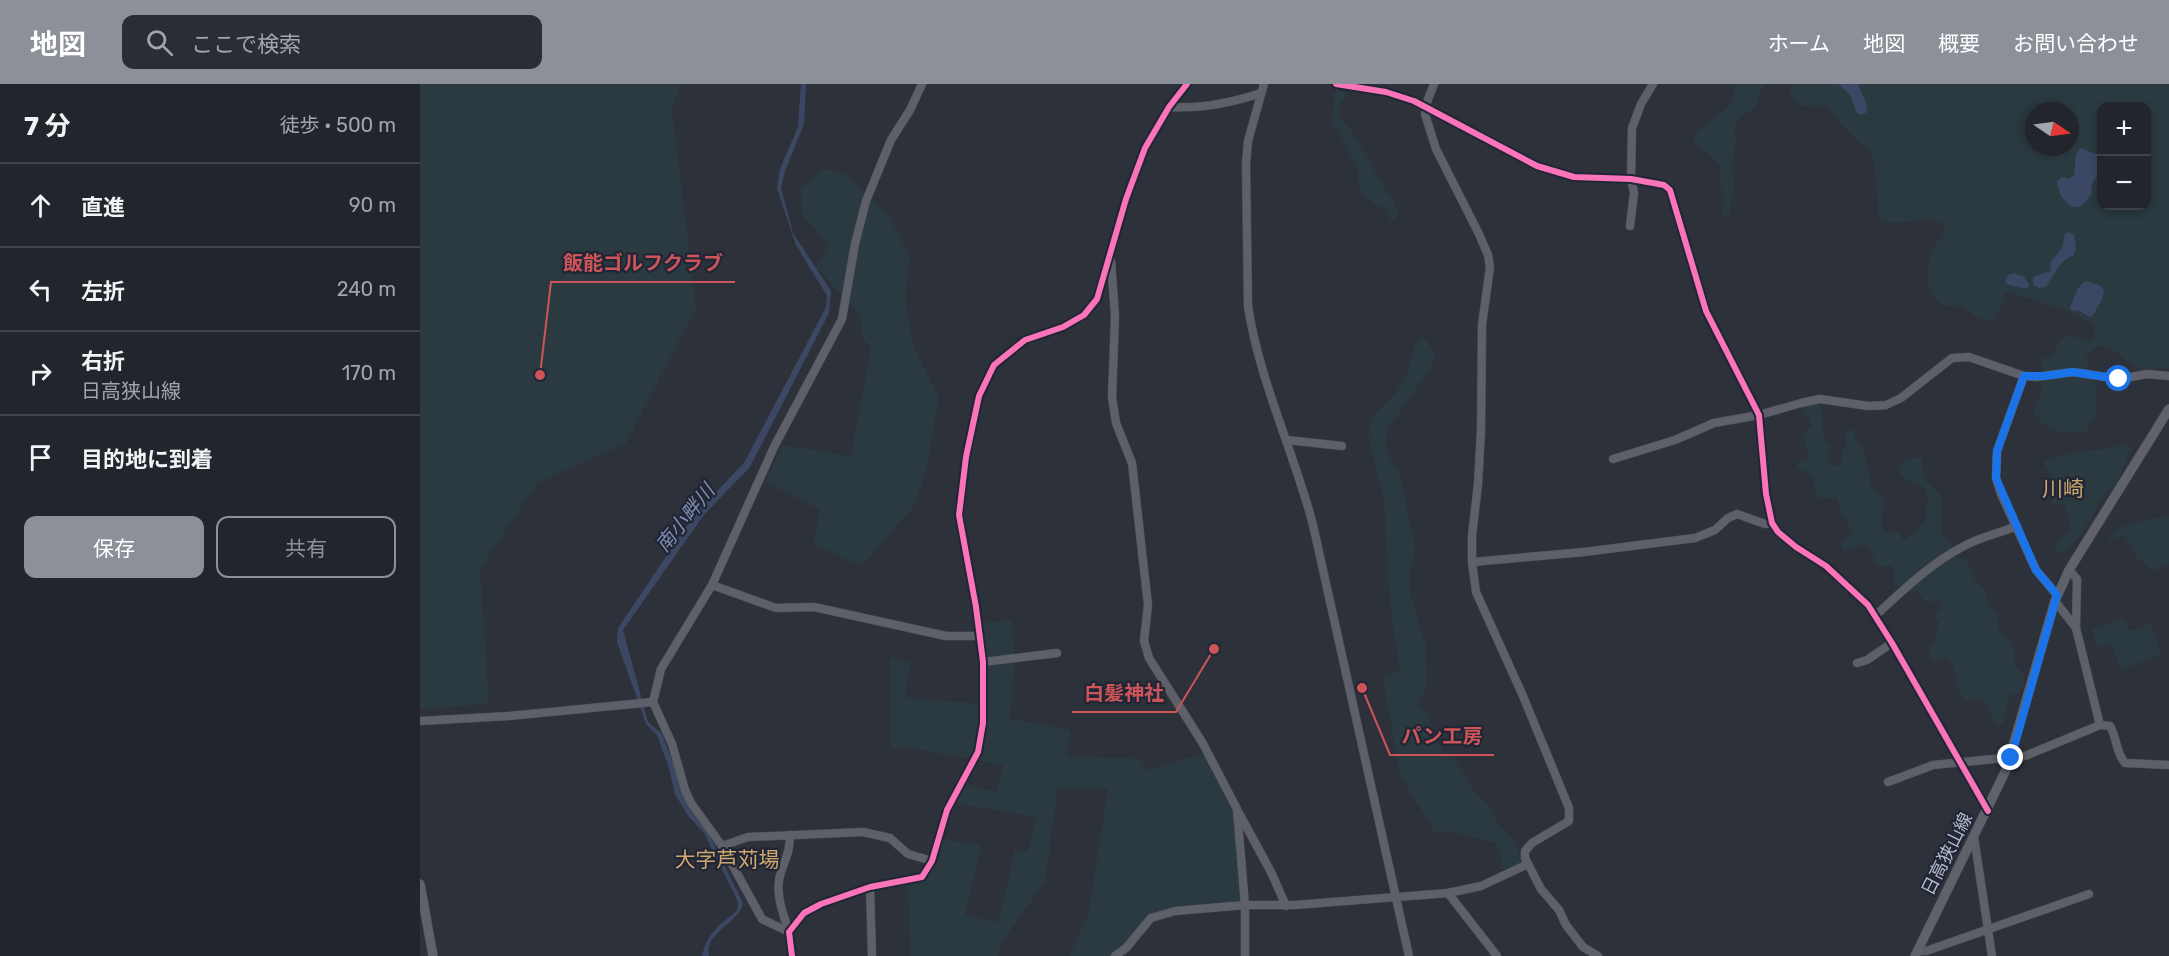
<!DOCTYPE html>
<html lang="ja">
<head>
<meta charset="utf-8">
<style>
	body { margin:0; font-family:Rubik,"Noto Sans JP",sans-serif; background:#2a2d34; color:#f1f3f6 }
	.controls { position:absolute; right:18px; top:18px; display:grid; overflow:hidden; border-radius:12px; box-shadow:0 3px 9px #0003 }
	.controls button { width:54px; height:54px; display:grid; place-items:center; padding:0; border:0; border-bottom:2px solid #3f4248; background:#22252c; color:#f1f3f6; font:30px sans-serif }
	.compass { position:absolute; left:1605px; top:18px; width:54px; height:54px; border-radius:50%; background:#22252c; box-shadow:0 3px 9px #0003; rotate:103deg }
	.stop { position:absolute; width:18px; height:18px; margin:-14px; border:4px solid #1a73e8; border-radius:50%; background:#fff }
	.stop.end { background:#1a73e8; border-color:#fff; box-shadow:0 2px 6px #0008 }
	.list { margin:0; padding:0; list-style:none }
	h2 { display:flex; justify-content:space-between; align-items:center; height:78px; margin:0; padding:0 24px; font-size:26px }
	h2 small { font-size:20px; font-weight:400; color:#a2a5a9 }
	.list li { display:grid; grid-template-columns:39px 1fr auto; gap:18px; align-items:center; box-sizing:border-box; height:84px; padding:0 24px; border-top:2px solid #3f4248 }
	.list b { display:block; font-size:22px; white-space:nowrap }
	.list p { margin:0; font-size:20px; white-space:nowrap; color:#a2a5a9 }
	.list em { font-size:20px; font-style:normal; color:#a2a5a9 }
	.actions { display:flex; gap:12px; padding:18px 24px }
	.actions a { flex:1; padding:14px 0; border:2px solid #8c9099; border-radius:12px; text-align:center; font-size:21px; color:#8c9099 }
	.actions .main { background:#8c9099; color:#fff }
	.icon { flex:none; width:33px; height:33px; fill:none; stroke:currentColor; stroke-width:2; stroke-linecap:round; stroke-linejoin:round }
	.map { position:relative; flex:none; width:1749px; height:872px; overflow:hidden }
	header { display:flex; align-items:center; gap:36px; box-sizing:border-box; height:84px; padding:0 30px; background:#8c9099; color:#fff }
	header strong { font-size:28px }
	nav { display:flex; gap:33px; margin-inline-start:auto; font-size:21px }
	.search { width:420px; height:54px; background:#2a2d34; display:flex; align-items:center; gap:15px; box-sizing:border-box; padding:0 21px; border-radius:12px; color:#a2a5a9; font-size:22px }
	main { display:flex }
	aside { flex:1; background:#22252c }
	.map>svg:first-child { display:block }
</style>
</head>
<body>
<header>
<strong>地図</strong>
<div class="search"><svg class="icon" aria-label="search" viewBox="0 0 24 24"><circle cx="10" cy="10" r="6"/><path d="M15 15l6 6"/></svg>ここで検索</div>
<nav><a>ホーム</a><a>地図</a><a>概要</a><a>お問い合わせ</a></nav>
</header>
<main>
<aside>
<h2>7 分<small>徒歩 · 500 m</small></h2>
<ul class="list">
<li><svg class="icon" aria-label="ahead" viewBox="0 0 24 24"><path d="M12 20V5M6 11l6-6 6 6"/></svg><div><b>直進</b></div><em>90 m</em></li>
<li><svg class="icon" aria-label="left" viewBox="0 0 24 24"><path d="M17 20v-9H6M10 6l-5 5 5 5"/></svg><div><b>左折</b></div><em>240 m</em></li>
<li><svg class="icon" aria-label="right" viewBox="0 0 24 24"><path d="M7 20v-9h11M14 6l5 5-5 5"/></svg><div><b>右折</b><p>日高狭山線</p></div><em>170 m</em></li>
<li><svg class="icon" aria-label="arrive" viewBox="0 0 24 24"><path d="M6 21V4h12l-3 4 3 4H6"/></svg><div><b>目的地に到着</b></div></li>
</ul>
<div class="actions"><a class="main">保存</a><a>共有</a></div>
</aside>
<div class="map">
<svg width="1749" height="872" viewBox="0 0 1749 872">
	<rect width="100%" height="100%" fill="#2d313a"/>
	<g fill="#2a3a40" fill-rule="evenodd">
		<polygon points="0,0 261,0 252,24 276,224 206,359 117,399 60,485 69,619 0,626"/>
		<polygon points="1316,0 1344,0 1334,25 1321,32 1314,43 1316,52 1312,81 1314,102 1309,134 1303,133 1302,129 1306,115 1300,102 1300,82 1292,73 1272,57 1280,45 1310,21"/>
		<path d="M1371 0H1749V284C1736 285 1723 287 1712 280 1694 271 1683 248 1666 274L1671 289 1677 299 1676 335 1669 340 1666 348C1641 349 1628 351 1613 327L1621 311 1622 275 1635 269 1639 257 1650 251 1665 257 1673 255 1676 241 1645 226 1585 207 1584 217 1574 236C1558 239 1550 225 1536 221 1533 221 1529 222 1526 222 1504 216 1506 185 1511 168 1515 157 1526 154 1524 140 1499 127 1480 148 1459 134L1454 78 1450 65 1448 66 1419 39 1408 23 1398 21 1380 22 1371 12ZM1682 22H1726V122H1682ZM1614 27H1650V63H1614Z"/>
		<path d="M915 6 925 7V15L919 19 920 34C937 50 947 74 958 94 966 107 975 116 979 131L970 139 966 124 959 123 941 108 937 99 939 89 917 45 911 41Z"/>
		<polygon points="404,85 424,90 469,131 490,174 485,216 494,263 519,314 505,392 492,424 442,482 393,460 400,425 346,398 361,361 431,372 451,263 442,254 440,231 396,183 409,161 383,132 380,104"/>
		<path d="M1002 251 1016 270 1011 283 968 345 965 365 980 391 995 464 989 491V505L1006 562 1007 603 999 620C1013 637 1013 653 1023 670L1033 671 1053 706 1070 723 1078 740 1092 754 1104 779 1093 782 1084 787 1077 760 1032 747 1015 749 980 691 963 594 980 587 970 520 964 417 948 349 955 329 972 314 985 296 994 264Z"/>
		<path d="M1395 318 1401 323 1403 352 1410 363 1407 378 1409 382H1418L1422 379V367L1427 361 1424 348 1428 345 1433 347 1438 360 1444 366 1445 376 1449 382 1450 397 1453 406 1463 413 1465 421 1461 436 1464 449 1478 447 1483 456 1494 450 1498 441 1505 439 1508 413 1504 403 1488 397 1479 389V382C1485 375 1492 371 1502 375 1501 390 1509 403 1521 411V448L1532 461 1537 474 1546 476 1555 496 1565 507 1569 520 1577 531 1579 548 1590 554 1593 562 1596 582 1604 592 1605 598 1598 609 1591 611C1588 615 1584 633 1583 639L1576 641C1569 633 1571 624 1563 616H1544C1532 599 1539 590 1528 574L1513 577 1509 572V563L1513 562C1517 555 1517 546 1519 538L1515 533 1521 523 1519 517H1504L1497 507C1488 509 1480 507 1474 499 1476 491 1476 486 1469 481L1459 483 1446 461H1440L1424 468 1420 461 1432 450 1426 436 1420 429 1418 414 1398 415C1390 403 1400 389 1379 386L1376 381 1379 377 1384 378 1389 374C1389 367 1381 355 1385 349 1386 346 1390 344 1392 342L1389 334 1383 328 1384 321Z"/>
		<path d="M1704 360 1713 363 1703 382 1697 399 1686 408 1661 451 1651 462 1641 469 1633 465 1646 450 1651 448 1652 445C1646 438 1649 427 1643 420L1634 421 1631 419C1633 410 1634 398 1631 389 1628 383 1624 384 1624 377 1644 371 1665 366 1686 365 1692 365 1698 361 1704 360Z"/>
		<path d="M1749 432V481L1733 487 1717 474 1704 451 1688 458C1689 440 1734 434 1749 432Z"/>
		<polygon points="1704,534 1709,547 1731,539 1741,570 1701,587 1692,560 1678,564 1672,545"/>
		<polygon points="591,535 595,571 590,635 651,646 646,672 720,675 728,686 785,669 815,726 822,820 745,829 694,872 649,872 668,831 688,705 638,704 625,797 581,860 578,872 490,872 488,799 505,794 522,756 562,761 545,831 578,839 595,766 608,768 616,733 534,719 546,699 576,708 583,681 486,663 471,665 471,573 490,579 485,614 566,620 561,540"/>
	</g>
	<g fill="#3c4764">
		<path d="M381 0H386L384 40 365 87 361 104 373 149 411 207 409 229 330 383 283 432 203 546 228 638 242 650 271 728 288 748 323 819C318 841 284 848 289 872H282C288 848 298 842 317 827L318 818 284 749 268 732 255 710 249 684 237 651 226 640 197 558 198 544 274 431 324 379 406 223 407 212 376 161 357 104 360 85 378 43Z"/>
		<polygon points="1418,0 1438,0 1446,19 1447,28 1442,31 1437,29 1430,11"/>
		<path d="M1660 64 1679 71C1688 84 1675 92 1672 101 1671 104 1672 107 1671 110 1665 121 1656 129 1646 118 1640 112 1638 106 1637 97L1642 93 1649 95 1654 91 1656 71Z"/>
		<path d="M1649 148 1654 151 1656 165 1654 171C1639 177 1634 191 1626 203L1619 204 1613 201V193L1631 187 1630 179 1642 164 1645 149Z"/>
		<polygon points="1594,189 1604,193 1609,201 1607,205 1585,200 1588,191"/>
		<path d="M1666 197 1679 201 1684 206 1682 217C1676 222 1677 229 1670 233L1659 227 1651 226 1650 223 1658 204Z"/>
	</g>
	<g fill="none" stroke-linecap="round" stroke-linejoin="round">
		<defs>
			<g id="minor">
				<path d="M844 0 828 57 826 80 828 222C839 296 874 368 893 441L989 872"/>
				<polyline points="916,0 966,8 994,17 1117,82 1154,93 1211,95 1244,101 1250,106 1286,227 1339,331 1346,410 1352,439 1358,448 1376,463 1406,482 1448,521 1472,559 1568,727"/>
				<path d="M749 23C781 25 811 19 841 9"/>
				<polyline points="1005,23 1014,0"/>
				<polyline points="1007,24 1005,30 1016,65 1059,150 1068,171 1070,183 1062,241 1061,347 1058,400 1052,452 1052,478 1056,508 1103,612 1149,724 1149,737 1112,759 1105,767 1105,774 1121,805 1139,826 1146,841 1163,863 1178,872"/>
				<polyline points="1210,142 1214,109 1211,95 1212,44 1221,20 1233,0"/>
				<polyline points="691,177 695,232 692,313 696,339 712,379 728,521 724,557 729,574 782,658 817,725 825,821 825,872"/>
				<polyline points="1604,292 1577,367 1576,394 1581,410 1616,486 1637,511"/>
				<polyline points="867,356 922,362"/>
				<polyline points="1193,375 1255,356 1294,339 1339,331 1381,319 1400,315 1448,322 1466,321 1481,314 1532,274 1549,273 1604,292 1616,293 1653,288 1699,295 1727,290 1749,292"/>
				<polyline points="1052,478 1164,468 1275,454 1295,446 1308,434 1317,430 1345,440 1352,439"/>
				<path d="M1649 486 1657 495 1656 544 1680 641 1690 642C1697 654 1696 669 1705 679L1749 681"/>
				<polyline points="292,501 356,524 394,523 526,552 559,552"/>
				<polyline points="1635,517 1656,544"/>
				<path d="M1455 532C1482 507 1511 479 1544 462 1560 453 1580 449 1597 442"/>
				<polyline points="563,578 637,569"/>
				<polyline points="1437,579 1447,576 1472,559"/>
				<polyline points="0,637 89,632 233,618"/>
				<polyline points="1468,698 1513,681 1605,672 1680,641"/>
				<polyline points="819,729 852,790 866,822"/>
				<polyline points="1554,753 1572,872"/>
				<polyline points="302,762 328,753 443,748 470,754 488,770 512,777"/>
				<polyline points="450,803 452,872"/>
				<polyline points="1028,809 1077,872"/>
				<polyline points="369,848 342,835 302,762 271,719 265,706 252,660 233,618 241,585 292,501 354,363 422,235 435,160 446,117 471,56 490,26 502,0"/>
				<path d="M369 848C363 829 354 808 361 788 366 773 370 767 370 751"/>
				<polyline points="1497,867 1506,867 1669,810"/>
				<polyline points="372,872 369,848 384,829 401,820 450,803 502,793 512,777 527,726 558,668 563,639 563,578 556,523 539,431 546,373 559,312 574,281 605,256 643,243 664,231 677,215 706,115 725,64 749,23 767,0"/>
				<polyline points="695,872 706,864 731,834 755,827 825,821 875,821 1028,809 1061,802 1108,780"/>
			</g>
			<g id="major">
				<polyline points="0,800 13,872"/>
				<polyline points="1495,872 1586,686 1635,517 1649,486 1749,325"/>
			</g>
		</defs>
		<use href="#minor" stroke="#494c53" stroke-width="9"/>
		<use href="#major" stroke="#4b4e57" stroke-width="10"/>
		<use href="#minor" stroke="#5d6068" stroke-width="8"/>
		<use href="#major" stroke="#5f626a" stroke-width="9"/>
		<defs>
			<g id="cycleway">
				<polyline points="916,0 966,8 994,17 1117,82 1154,93 1211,95 1244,101 1250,106 1286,227 1339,331 1346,410 1352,439 1358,448 1376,463 1406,482 1448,521 1472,559 1568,727"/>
				<polyline points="372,872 369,848 384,829 401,820 450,803 502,793 512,777 527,726 558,668 563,639 563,578 556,523 539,431 546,373 559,312 574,281 605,256 643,243 664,231 677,215 706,115 725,64 749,23 767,0"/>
			</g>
		</defs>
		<use href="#cycleway" stroke="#202635" stroke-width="10"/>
		<use href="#cycleway" stroke="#fb73b8" stroke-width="6"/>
	</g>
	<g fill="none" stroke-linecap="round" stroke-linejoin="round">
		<polyline stroke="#1a73e8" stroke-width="8" points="1591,674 1637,511 1616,486 1576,394 1577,367 1604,292 1624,292 1653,288 1699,295"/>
	</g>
	<g text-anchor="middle" stroke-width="4.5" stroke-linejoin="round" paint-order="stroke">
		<g font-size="18" fill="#b8bcca" stroke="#202635">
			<text transform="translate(1527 770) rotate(-63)" y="6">日高狭山線</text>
		</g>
		<g font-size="20" font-style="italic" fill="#818eb0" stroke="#202635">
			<text transform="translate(265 434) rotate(-51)" y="7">南小畔川</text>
		</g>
		<g font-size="21" fill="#d0a76d" stroke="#202635">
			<text x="1643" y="412">川崎</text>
			<text x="307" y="783">大字芦苅場</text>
		</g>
	</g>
	<path fill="none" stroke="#cd5459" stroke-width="2" d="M120 291L131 198H315M794 565L756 628H652M942 604L970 671H1074"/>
	<g fill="#cd5459" stroke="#202635" stroke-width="2">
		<circle cx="120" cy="291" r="6"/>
		<circle cx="794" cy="565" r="6"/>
		<circle cx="942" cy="604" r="6"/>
	</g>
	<g font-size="20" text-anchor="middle" font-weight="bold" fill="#cd5459" stroke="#202635" stroke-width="4.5" stroke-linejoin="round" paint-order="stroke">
		<text x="223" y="186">飯能ゴルフクラブ</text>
		<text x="704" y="616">白髪神社</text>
		<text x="1022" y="659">パン工房</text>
	</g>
</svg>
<div class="controls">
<button>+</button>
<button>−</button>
</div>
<svg class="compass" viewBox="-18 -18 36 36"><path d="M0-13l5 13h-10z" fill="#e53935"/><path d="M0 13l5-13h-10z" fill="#a2a5a9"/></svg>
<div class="stop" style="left:1699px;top:295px"></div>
<div class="stop end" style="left:1591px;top:674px"></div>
</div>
</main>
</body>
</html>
